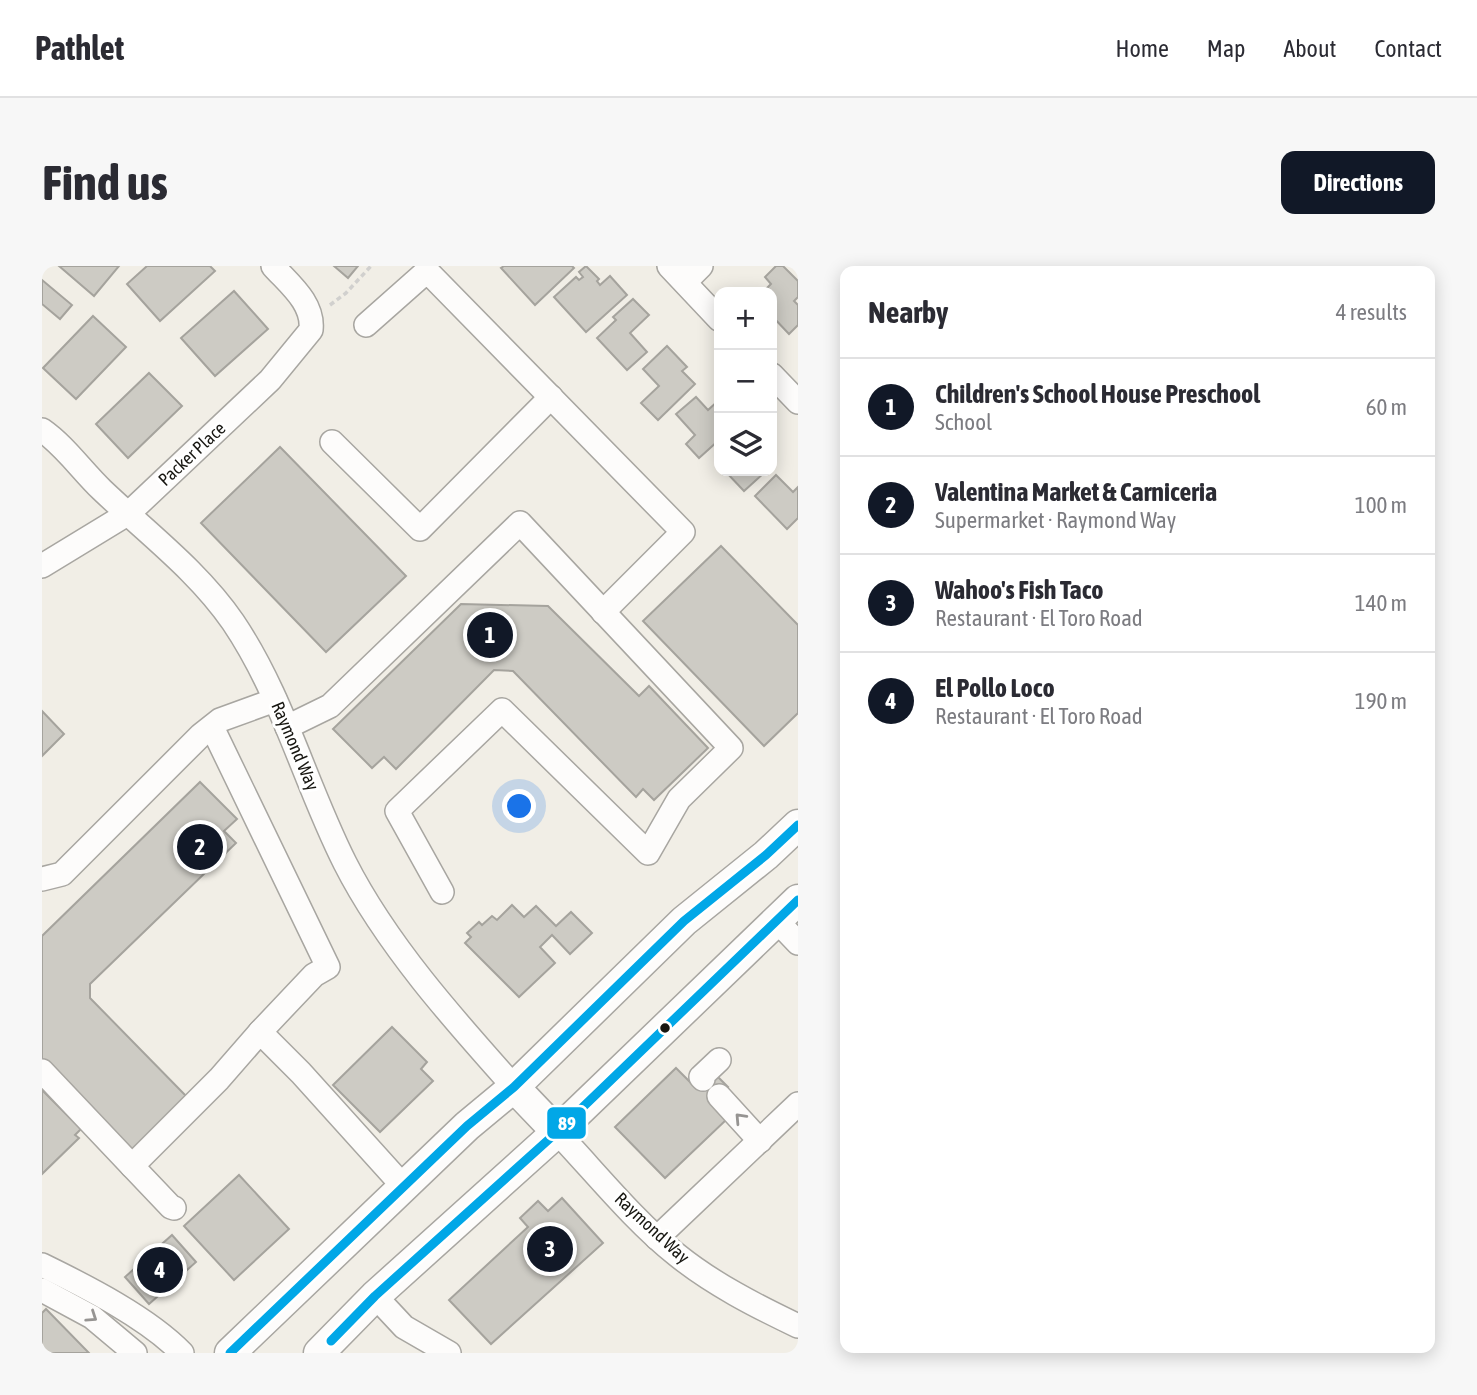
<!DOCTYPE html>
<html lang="en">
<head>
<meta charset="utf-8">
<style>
	body { margin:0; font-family:"Asap Condensed",sans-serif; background:#f7f7f7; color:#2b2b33 }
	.controls { position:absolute; right:21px; top:21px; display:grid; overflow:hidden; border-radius:14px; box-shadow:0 4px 18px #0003 }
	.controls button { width:63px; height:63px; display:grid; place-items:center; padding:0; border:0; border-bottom:2px solid #e1e1e2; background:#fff; color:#2b2b33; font:35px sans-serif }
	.you { position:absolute; left:478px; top:541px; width:24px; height:24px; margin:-18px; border:5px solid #fff; border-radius:50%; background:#1a73e8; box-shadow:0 0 0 10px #1a73e833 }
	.badge { display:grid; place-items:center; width:46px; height:46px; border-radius:50%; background:#111827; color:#fff; font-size:23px; font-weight:700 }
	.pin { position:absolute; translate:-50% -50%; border:4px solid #fff; box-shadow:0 2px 7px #0006 }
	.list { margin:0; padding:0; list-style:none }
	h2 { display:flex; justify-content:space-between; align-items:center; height:91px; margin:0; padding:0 28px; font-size:30px }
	h2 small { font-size:23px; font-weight:400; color:#7c7c81 }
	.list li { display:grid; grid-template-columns:46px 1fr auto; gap:21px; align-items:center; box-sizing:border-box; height:98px; padding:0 28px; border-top:2px solid #e1e1e2 }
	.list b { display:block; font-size:26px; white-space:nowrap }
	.list p { margin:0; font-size:23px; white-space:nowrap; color:#7c7c81 }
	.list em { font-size:23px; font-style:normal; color:#7c7c81 }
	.icon { flex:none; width:38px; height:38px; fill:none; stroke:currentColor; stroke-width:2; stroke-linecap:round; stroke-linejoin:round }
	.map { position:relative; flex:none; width:756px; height:1087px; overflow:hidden; border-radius:14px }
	header { display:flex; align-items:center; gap:42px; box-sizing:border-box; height:98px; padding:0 35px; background:#fff; border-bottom:2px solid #e1e1e2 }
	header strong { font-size:33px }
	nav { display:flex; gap:38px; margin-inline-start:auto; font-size:24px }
	.intro { display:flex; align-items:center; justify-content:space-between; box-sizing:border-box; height:168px; padding:0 42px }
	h1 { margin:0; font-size:49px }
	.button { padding:18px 32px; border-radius:14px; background:#111827; color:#fff; font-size:24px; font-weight:700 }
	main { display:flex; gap:42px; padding:0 42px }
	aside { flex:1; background:#fff; border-radius:14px; box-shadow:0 4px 18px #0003 }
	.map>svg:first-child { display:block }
</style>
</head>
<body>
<header>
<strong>Pathlet</strong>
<nav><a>Home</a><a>Map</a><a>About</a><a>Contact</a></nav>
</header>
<div class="intro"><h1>Find us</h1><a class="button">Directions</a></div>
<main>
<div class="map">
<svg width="756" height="1087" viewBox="0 0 756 1087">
	<rect width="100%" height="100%" fill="#f1eee6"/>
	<g fill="#cdcbc4" stroke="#a5a39d" stroke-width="2">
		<polygon points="17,0 77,0 52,30"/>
		<polygon points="105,0 168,0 173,5 118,55 85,18"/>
		<polygon points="292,0 316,0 306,12"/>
		<polygon points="462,0 530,0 532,2 493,39 459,2"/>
		<polygon points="544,0 557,13 555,15 558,19 568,10 585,29 544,66 512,31 534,11 537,14 541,11 537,6"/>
		<polygon points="734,0 741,0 756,15 756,31 752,35 756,39 756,59 747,68 730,50 730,26 726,26 724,23 729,18 723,11"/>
		<polygon points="0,14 30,39 18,53 0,38"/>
		<polygon points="192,25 226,63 173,110 139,72"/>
		<polygon points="591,33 607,49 588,67 605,86 585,104 555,72 574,54 571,51"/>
		<polygon points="51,50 84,81 34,133 1,102"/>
		<polygon points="625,80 645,101 640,105 653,118 616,154 599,137 617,120 601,103"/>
		<polygon points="107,107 140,140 86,192 54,158"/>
		<polygon points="654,131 666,144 677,134 677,174 657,192 644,178 653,169 634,148"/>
		<polygon points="238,181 364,310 284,386 159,257"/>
		<polygon points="683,205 720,205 722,207 702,225"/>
		<polygon points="734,209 751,226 756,221 756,252 745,263 713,230"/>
		<polygon points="679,280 756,359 756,447 722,480 601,355"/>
		<polygon points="419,338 506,340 597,430 607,420 666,482 612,534 601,523 594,531 471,405 452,404 354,503 342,491 330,502 291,463"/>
		<polygon points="0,445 22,468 0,490"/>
		<polygon points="158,516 195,553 182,565 194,577 48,718 48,732 146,832 88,885 0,793 0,670"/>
		<polygon points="470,639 482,651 494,640 514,660 529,646 550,667 528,688 510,669 498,681 513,697 477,731 423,677 429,671 425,667 437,656 440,659 450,650 455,654"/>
		<polygon points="350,761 385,796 379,803 391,815 338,866 291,819"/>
		<polygon points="634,802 653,821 670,805 686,821 669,838 684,854 623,912 573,861"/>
		<polygon points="0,824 39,863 33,869 37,872 0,908"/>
		<polygon points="197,909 247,963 192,1014 142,960"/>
		<polygon points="520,932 561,977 449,1078 407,1034 486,961 478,952 496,935 506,945"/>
		<polygon points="130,969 154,996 107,1038 83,1011"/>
		<polygon points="4,1043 47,1087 0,1087 0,1047"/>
	</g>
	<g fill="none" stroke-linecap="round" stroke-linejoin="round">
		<defs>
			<g id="minor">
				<polyline points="627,0 677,53"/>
				<polyline points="643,16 659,0"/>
				<polyline points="324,59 385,5 641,266 561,346"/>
				<polyline points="730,109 756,136"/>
				<path d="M0 164C23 180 40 205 60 224 105 267 156 305 191 356 241 430 263 518 303 597 344 678 412 754 472 821"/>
				<polyline points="290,176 378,263 509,131"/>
				<path d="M0 300 87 247 228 114 269 64C272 37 247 18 231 0"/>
				<polyline points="170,461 286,701 272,709 218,766"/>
				<polyline points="245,461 288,440 478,257 689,482 637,533 606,587 460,444 355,545 400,626"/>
				<polyline points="0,613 20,608 159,469 178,454 233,434"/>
				<polyline points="735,655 756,677"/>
				<polyline points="0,805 90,900 177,813 218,766 259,807 361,920"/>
				<polyline points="661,813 659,811 677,794"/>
				<polyline points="677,830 718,875"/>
				<path d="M515 866C552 905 593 956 635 989 671 1018 714 1040 756 1060"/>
				<polyline points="90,900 129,941 132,942"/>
				<polyline points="615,972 756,838"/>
				<path d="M0 999C45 1021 106 1052 140 1087"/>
				<polyline points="0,1024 50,1051 93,1087"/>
				<polyline points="333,1030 362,1061 407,1087"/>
			</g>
			<g id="major">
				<polyline points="472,821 515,866"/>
				<polyline points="188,1087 425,860 472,821 642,655 724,589 756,559"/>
				<polyline points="277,1087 333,1030 515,866 756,634"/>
			</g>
		</defs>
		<use href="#minor" stroke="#a8a6a1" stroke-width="26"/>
		<use href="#major" stroke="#a8a6a1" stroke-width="33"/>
		<polyline stroke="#d1d0ce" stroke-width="3.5" stroke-dasharray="5 3.5" stroke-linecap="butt" points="288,39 304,27 329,0"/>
		<use href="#minor" stroke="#fdfcfb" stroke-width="23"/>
		<use href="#major" stroke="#fdfcfb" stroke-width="30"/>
		<defs>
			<g id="bus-1">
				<polyline points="289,1075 333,1030 515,866 756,634"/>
				<polyline points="188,1087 425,860 472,821 642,655 724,589 756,559"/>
			</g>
		</defs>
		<use href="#bus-1" stroke="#fff" stroke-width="14"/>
		<use href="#bus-1" stroke="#01a7e7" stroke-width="9"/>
	</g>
	<defs><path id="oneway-chevron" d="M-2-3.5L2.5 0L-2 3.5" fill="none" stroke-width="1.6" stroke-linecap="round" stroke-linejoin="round" transform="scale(1.75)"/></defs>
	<g stroke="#969492">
		<use href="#oneway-chevron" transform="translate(698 852) rotate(-133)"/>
		<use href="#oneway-chevron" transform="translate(50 1051) rotate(34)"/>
	</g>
	<circle fill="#171611" stroke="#fff" stroke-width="2.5" cx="623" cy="762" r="6"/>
	<g text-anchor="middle" stroke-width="6" stroke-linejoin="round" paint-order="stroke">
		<g font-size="18" fill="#171611" stroke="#fff">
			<text transform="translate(150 188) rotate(-43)" y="6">Packer Place</text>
			<text transform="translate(253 480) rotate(67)" y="6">Raymond Way</text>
			<text transform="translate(610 962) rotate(43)" y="6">Raymond Way</text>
		</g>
	</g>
	<rect stroke="#fff" stroke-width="2.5" x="504" y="840" width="41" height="34" rx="7" fill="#01a7e7"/>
	<g font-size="19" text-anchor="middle" font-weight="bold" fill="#fff">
		<text x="525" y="864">89</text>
	</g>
</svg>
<div class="controls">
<button>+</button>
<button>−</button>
<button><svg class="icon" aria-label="layers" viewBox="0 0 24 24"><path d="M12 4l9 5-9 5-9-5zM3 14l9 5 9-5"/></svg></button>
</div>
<div class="you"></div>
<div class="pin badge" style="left:448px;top:369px">1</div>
<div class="pin badge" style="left:158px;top:581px">2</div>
<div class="pin badge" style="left:508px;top:983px">3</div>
<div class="pin badge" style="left:118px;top:1004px">4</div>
</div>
<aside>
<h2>Nearby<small>4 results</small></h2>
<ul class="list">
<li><span class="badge">1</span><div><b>Children's School House Preschool</b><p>School</p></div><em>60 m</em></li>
<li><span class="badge">2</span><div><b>Valentina Market &amp; Carniceria</b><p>Supermarket · Raymond Way</p></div><em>100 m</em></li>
<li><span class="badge">3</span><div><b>Wahoo's Fish Taco</b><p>Restaurant · El Toro Road</p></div><em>140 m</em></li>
<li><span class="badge">4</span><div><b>El Pollo Loco</b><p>Restaurant · El Toro Road</p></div><em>190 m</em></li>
</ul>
</aside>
</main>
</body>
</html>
